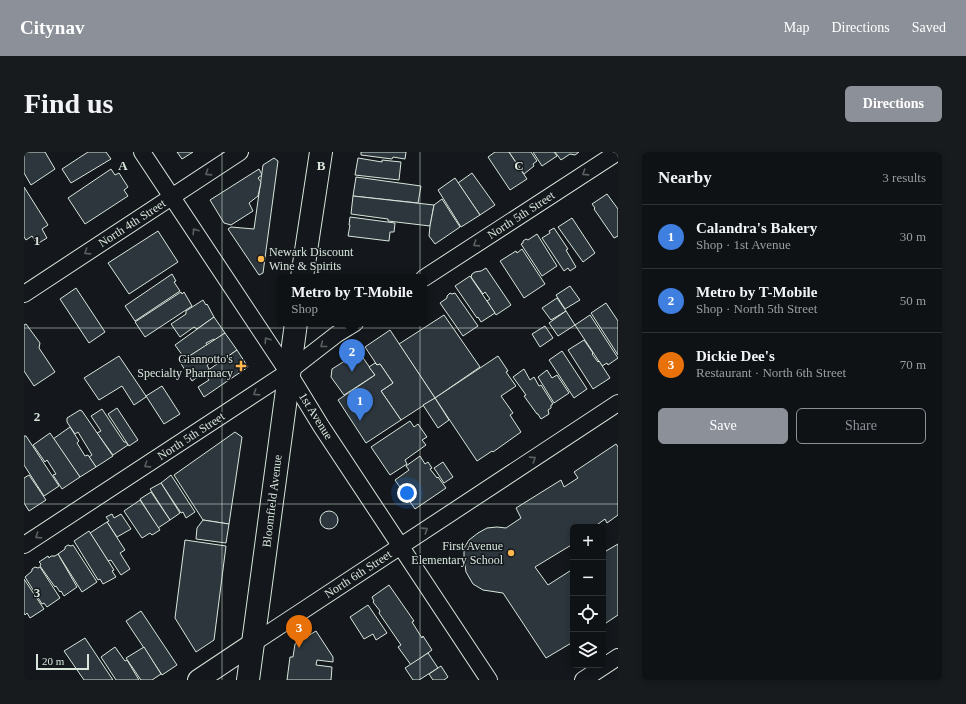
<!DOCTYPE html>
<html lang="en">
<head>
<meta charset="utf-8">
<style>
	body { margin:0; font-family:"Times New Roman",serif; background:#181b1e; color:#f1f3f6 }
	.controls { position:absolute; right:12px; bottom:12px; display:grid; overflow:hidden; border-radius:6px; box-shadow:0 2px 6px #0003 }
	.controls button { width:36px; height:36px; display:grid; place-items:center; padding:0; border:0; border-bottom:1px solid #2f3234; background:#0f1215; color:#f1f3f6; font:20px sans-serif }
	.scale { position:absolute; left:12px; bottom:10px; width:53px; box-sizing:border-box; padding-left:4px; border:2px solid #d8e6dc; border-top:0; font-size:11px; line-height:14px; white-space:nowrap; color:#d8e6dc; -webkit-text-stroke:3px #14181c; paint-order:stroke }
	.you { position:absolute; left:383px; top:341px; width:14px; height:14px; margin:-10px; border:3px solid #fff; border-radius:50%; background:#1a73e8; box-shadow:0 0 0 6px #1a73e833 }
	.badge { display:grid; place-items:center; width:26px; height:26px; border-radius:50%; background:#8c9099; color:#fff; font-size:13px; font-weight:700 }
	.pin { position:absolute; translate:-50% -33px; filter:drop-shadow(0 1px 2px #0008) }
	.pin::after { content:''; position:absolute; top:21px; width:14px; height:12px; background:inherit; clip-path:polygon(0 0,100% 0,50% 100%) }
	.popup { position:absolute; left:253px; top:122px; width:150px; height:52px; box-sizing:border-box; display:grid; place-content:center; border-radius:6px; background:#0f1215; filter:drop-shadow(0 1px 3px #0005); font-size:13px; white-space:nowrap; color:#9b9ea0 }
	.popup b { font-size:15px; color:#f1f3f6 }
	.popup::after { content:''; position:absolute; left:50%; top:100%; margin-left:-8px; border:8px solid transparent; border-top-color:#0f1215 }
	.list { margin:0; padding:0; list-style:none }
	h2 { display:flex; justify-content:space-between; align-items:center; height:52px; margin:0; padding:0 16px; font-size:17px }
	h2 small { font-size:13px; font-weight:400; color:#9b9ea0 }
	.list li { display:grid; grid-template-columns:26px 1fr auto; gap:12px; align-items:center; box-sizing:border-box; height:64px; padding:0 16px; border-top:1px solid #2f3234 }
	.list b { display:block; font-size:15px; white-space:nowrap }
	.list p { margin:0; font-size:13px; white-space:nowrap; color:#9b9ea0 }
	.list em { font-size:13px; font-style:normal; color:#9b9ea0 }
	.actions { display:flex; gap:8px; padding:12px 16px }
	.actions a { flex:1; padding:9px 0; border:1px solid #8c9099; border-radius:6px; text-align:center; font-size:14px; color:#8c9099 }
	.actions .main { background:#8c9099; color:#fff }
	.icon { flex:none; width:22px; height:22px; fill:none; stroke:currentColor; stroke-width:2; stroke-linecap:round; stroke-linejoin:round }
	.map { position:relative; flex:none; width:594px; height:528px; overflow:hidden; border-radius:6px }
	header { display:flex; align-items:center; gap:24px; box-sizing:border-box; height:56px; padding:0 20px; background:#8c9099; color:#fff }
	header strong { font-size:19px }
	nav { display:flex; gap:22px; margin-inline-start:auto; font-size:14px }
	.intro { display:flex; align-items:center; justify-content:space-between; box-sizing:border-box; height:96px; padding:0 24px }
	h1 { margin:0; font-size:28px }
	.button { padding:10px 18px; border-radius:6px; background:#8c9099; color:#fff; font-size:14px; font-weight:700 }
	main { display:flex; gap:24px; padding:0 24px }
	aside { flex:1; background:#0f1215; border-radius:6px; box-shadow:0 2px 6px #0003 }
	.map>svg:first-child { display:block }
</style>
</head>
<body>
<header>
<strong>Citynav</strong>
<nav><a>Map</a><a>Directions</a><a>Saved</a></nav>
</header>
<div class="intro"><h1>Find us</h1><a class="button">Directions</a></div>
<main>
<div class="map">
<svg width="594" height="528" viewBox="0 0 594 528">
	<rect width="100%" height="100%" fill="#14181c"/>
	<g fill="#2c363c" stroke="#d8e6dc">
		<polygon points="4,0 21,0 31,17 7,33 0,21 0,2"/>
		<polygon points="64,0 82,0 87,7 47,31 38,17"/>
		<polygon points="153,0 169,0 158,7"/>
		<polygon points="337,0 382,0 381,7 369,5 368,7 337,3"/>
		<polygon points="471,0 485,0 503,27 486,38 464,5"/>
		<polygon points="485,0 507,0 513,9 509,12 510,14 500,22"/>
		<polygon points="509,0 530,0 533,4 518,14"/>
		<polygon points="531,0 555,0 551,3 546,2 537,8"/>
		<polygon points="250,6 254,9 239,121 235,123 204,77 207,75 230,77 239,13"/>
		<polygon points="334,6 358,10 358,8 377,10 375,28 331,23"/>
		<polygon points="87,17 91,23 95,21 104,35 100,38 104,44 61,72 44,46"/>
		<polygon points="235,17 238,23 234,26 237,30 234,44 225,51 229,59 207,73 200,71 186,48"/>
		<polygon points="448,21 471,53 456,63 434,31"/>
		<polygon points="332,25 397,34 394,51 329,44"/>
		<polygon points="431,26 456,63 437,75 414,38"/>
		<polygon points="0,35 24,73 18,77 23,86 13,92 8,84 2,88 0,85"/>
		<polygon points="583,42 594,57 594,84 590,86 570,57 571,56 568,52"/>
		<polygon points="329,44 410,53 406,74 364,69 364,67 327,62"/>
		<polygon points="418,47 436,75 411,92 405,84 406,74 410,53"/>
		<polygon points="326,65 371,71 370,80 366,80 365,89 324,84 326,73 325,73"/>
		<polygon points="548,66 571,101 559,110 534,75"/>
		<polygon points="530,76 544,97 542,98 552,115 546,119 544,116 540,119 518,86 526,81 525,79"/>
		<polygon points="134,79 154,110 105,142 84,111"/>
		<polygon points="513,82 533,114 518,124 497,92 499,91 499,89 502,87 504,88"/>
		<polygon points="498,97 521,132 500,146 476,109 492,99 493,101"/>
		<polygon points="462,116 487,153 472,163 463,149 466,147 461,140 459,142 447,125 448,122 451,120 457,119"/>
		<polygon points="148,122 152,129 150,130 156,139 111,169 101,154"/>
		<polygon points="446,124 471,161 457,170 454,165 453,166 431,134"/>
		<polygon points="546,134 556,148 541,157 532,143"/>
		<polygon points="52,136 81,180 65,191 36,147"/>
		<polygon points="157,140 158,142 160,140 168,154 121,185 111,170"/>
		<polygon points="426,141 428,142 431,141 454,174 439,184 416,151 423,146 423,144"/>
		<polygon points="533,146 542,159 527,168 518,156"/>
		<polygon points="179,148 182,153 183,152 190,165 173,177 170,175 156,185 147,172 162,162 162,159"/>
		<polygon points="582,151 594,169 594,203 567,161"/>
		<polygon points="542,159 551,173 534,184 525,171"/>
		<polygon points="420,163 456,215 411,246 375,192"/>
		<polygon points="566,163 594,206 584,213 583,211 578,214 551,173"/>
		<polygon points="190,165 201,181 191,188 190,187 182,191 183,193 161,207 151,193"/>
		<polygon points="2,172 16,191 15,196 31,220 10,234 0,219 0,173"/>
		<polygon points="521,174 529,186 516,195 508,182"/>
		<polygon points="366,178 411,246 377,268 357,239 369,231 356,212 353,213 341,195"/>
		<polygon points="201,181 213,198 194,211 192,207 183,213 185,217 168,229 156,210"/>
		<polygon points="560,188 569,201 568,202 574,210 575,209 586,226 569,237 544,198"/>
		<polygon points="213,198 224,215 180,245 174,235 185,228 180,221"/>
		<polygon points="538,199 563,237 550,246 525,208"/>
		<polygon points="335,200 351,223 320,243 307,225 308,217"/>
		<polygon points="95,204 122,244 122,245 110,253 98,234 75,248 60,226"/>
		<polygon points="474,204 484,219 482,220 492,234 477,244 489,261 486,263 497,280 469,300 468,299 453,309 411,246"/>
		<polygon points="351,211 353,213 356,212 369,231 357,239 377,268 342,291 314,248 351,223 345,215"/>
		<polygon points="500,217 506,228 510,225 515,234 517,233 529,252 527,253 527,256 524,258 525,262 517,267 514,262 513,262 500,244 502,243 489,225"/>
		<polygon points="523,218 528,226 533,223 545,241 530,251 514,225"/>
		<polygon points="138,234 156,262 140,272 122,244"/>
		<polygon points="411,246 425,268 414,276 399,253"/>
		<polygon points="93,256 114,288 105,294 84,262"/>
		<polygon points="78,257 100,290 102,290 104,293 89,303 73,281 77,279 67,264"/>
		<polygon points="56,258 58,259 89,304 72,315 65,305 68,303 54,280 51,282 43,270 43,266"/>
		<polygon points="386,269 390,275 394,272 403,285 398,288 402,293 381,308 383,312 366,323 347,295"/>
		<polygon points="46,275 55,289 53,291 61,304 64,303 72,315 56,325 29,287"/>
		<polygon points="211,280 218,285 205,372 179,368 150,323"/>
		<polygon points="26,281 56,325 38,337 29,323 32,322 23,308 21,310 9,293"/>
		<polygon points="0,284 2,284 35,334 20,344 0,313"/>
		<polygon points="592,292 594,295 594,363 583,371 581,367 570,375 549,375 549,392 511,415 524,433 549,417 549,490 522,506 479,441 459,438 449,432 442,420 440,406 440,396 445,388 454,381 463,376 473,375 482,376 497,366 492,356 537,328 540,335 554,326 550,320"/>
		<polygon points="396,304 401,312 404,310 408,316 406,317 413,326 414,325 422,336 391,357 371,328 385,318 382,314"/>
		<polygon points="419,310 429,325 420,331 410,316"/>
		<polygon points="5,323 22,348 5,359 0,351 0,326"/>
		<polygon points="147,323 171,360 162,366 159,360 157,361 137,331"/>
		<polygon points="137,331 156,361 146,368 126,337"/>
		<polygon points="127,340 146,368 134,376 116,347"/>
		<polygon points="116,348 136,378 128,383 126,381 118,386 100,359"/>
		<circle cx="305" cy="368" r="9"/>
		<polygon points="88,362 90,366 97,362 107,377 93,385 83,370 85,369 82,365"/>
		<polygon points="179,368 205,372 202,391 172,387 173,376"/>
		<polygon points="83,370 101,398 96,401 106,417 97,423 87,408 84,409 66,381"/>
		<polygon points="65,379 90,418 88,419 92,425 79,432 76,427 74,428 50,389"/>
		<polygon points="161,388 202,394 190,488 172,500 151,466"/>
		<polygon points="594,392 594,463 579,473 579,398 581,397 582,399"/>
		<polygon points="44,393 47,394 49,393 73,430 58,440 34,402 41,397 41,395"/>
		<polygon points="34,402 53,435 40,444 37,439 36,440 32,434 31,435 16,414 17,412 15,410 24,404 25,406 27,404 31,404"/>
		<polygon points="11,415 14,416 16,415 36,446 23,455 20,451 18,452 1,425 8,419 8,417"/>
		<polygon points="0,427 20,457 6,466 3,461 1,463 0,461"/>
		<polygon points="365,433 390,469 388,470 398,486 399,484 408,498 387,513 374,495 377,493 355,461 356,459 349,450 350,449 348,445"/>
		<polygon points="344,453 363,481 352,488 349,482 340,487 326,465"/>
		<polygon points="117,459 153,513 138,523 102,469"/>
		<polygon points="292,479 309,505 309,510 293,508 292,513 308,515 307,528 263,528 266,505 269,505 271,492"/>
		<polygon points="61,486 89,528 60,528 40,499"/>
		<polygon points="91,495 101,509 103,508 115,528 92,528 77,505"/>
		<polygon points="120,495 137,522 128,528 117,528 102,506"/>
		<polygon points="404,501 414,516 395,528 389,528 381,516"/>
		<polygon points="417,514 424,525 420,528 409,528 405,522"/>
	</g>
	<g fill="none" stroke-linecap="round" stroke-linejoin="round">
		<defs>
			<g id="minor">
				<polyline points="118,0 264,220 297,274 465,528"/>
				<polyline points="400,126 594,0"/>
				<polyline points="0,142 216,0"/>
				<polyline points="0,393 264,220 313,182 331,171"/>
				<polyline points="228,492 594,251"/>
				<polyline points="559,528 594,505"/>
			</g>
			<polyline id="tertiary" points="174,528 228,492"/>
			<g id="primary">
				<polyline points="278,125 297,0"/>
				<polyline points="224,528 272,171"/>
			</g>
		</defs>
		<use href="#minor" stroke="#d8e6dc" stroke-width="18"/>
		<use href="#tertiary" stroke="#d8e6dc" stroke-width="22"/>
		<use href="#primary" stroke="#d8e6dc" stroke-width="24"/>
		<use href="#minor" stroke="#14181c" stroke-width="16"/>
		<use href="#tertiary" stroke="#14181c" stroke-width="20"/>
		<use href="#primary" stroke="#14181c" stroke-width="22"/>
	</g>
	<defs><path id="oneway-chevron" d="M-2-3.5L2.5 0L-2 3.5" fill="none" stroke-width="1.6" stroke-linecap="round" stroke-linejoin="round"/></defs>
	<g stroke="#59605f">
		<use href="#oneway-chevron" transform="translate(184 21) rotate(147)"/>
		<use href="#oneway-chevron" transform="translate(561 21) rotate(147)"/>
		<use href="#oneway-chevron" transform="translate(171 79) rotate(-124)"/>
		<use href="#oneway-chevron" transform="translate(452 92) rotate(147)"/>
		<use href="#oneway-chevron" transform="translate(63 100) rotate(147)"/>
		<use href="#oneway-chevron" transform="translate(243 188) rotate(-124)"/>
		<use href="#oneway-chevron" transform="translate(299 193) rotate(142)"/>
		<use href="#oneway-chevron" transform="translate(232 241) rotate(147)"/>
		<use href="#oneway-chevron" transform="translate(509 307) rotate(-33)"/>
		<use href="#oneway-chevron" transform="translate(123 313) rotate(147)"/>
		<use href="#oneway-chevron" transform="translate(401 378) rotate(-33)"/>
		<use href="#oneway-chevron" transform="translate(14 384) rotate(147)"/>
	</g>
	<path fill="none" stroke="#d8e6dc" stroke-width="1" stroke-opacity="0.55" d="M198 0V528M396 0V528M0 176H594M0 352H594"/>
	<g fill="#ffb74d" stroke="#14181c" stroke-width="1.5">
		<circle cx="237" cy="107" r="4"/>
		<path d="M215 208h4v4h4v4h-4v4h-4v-4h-4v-4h4z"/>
		<circle cx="487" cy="401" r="4"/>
	</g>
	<g text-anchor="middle" stroke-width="3" stroke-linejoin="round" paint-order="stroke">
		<g font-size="12" fill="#d8e6dc" stroke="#14181c">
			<text transform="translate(497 63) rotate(-33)" y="4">North 5th Street</text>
			<text transform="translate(108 71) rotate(-33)" y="4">North 4th Street</text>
			<text transform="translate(292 264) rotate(58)" y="4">1st Avenue</text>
			<text transform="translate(167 284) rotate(-33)" y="4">North 5th Street</text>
			<text transform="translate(248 349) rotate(-83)" y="4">Bloomfield Avenue</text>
			<text transform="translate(334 422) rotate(-33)" y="4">North 6th Street</text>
		</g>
		<g font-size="12" fill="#d8e6dc" stroke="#14181c" text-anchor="end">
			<text x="245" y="104" text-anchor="start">Newark Discount<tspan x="245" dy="14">Wine &amp; Spirits</tspan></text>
			<text x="209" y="211">Giannotto's<tspan x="209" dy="14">Specialty Pharmacy</tspan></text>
			<text x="479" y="398">First Avenue<tspan x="479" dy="14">Elementary School</tspan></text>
		</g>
	</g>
	<g font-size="13" text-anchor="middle" font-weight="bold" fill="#d8e6dc" stroke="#14181c" stroke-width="3" stroke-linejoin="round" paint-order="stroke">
		<text x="99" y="18">A</text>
		<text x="297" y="18">B</text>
		<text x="495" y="18">C</text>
		<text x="13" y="93">1</text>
		<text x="13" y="269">2</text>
		<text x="13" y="445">3</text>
	</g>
</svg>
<div class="controls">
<button>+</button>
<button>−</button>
<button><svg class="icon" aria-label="locate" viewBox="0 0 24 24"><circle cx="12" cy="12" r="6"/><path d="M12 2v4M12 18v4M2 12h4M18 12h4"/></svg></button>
<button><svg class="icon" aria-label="layers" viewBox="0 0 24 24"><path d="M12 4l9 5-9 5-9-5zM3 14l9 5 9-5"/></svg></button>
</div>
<div class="scale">20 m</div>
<div class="you"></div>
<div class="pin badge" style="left:336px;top:269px;background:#3f7fe0">1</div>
<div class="pin badge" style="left:328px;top:220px;background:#3f7fe0">2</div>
<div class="popup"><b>Metro by T-Mobile</b>Shop</div>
<div class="pin badge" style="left:275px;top:496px;background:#e8710a">3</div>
</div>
<aside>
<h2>Nearby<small>3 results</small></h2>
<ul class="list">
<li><span class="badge" style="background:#3f7fe0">1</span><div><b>Calandra's Bakery</b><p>Shop · 1st Avenue</p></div><em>30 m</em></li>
<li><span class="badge" style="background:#3f7fe0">2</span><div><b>Metro by T-Mobile</b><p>Shop · North 5th Street</p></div><em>50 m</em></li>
<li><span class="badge" style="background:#e8710a">3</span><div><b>Dickie Dee's</b><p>Restaurant · North 6th Street</p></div><em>70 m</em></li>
</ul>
<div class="actions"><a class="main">Save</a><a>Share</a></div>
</aside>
</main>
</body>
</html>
